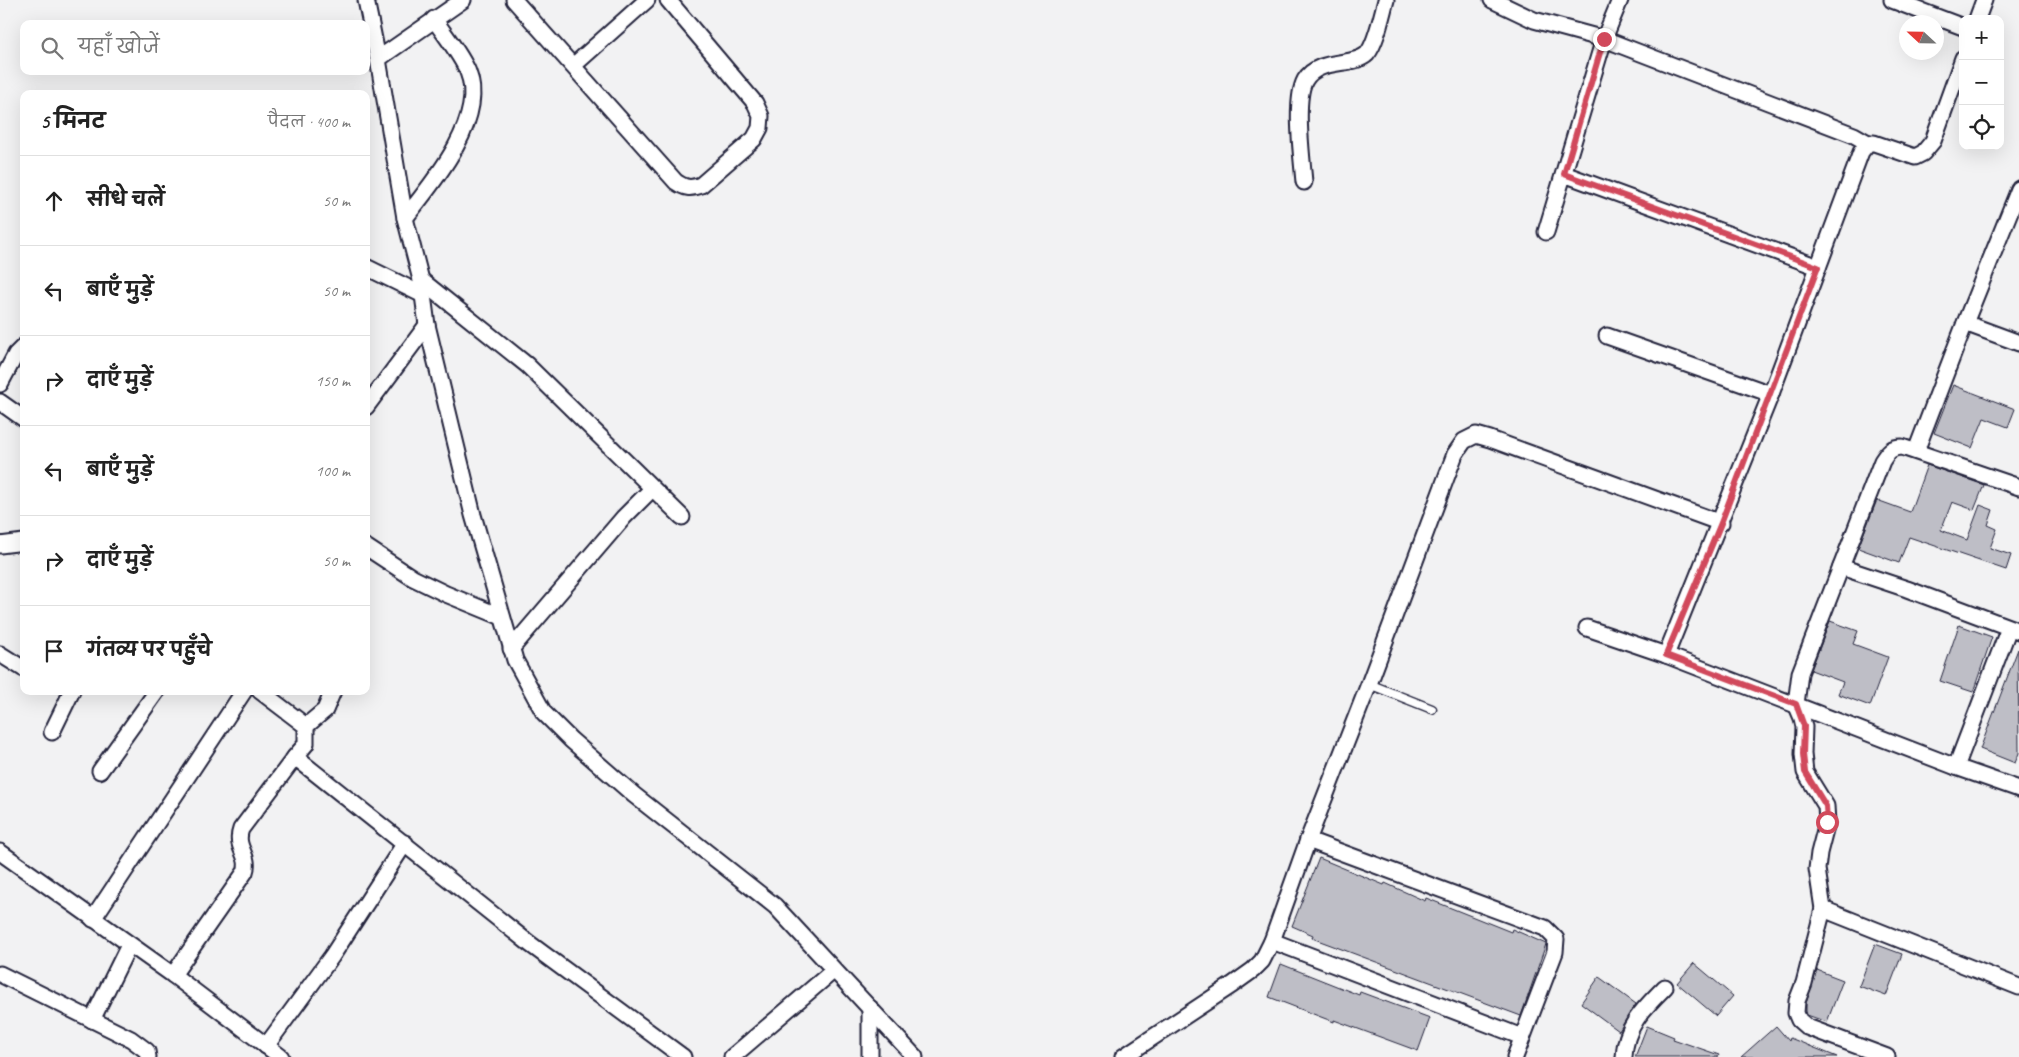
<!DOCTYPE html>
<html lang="hi">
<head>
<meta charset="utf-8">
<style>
	body { margin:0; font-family:Caveat,"Playpen Sans Deva",sans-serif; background:#f6f6f6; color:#222 }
	.controls { position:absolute; right:15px; top:15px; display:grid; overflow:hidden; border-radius:10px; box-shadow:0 5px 20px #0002 }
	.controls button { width:45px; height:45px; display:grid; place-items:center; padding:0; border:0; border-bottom:1px solid #e0e0e0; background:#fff; color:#222; font:25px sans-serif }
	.compass { position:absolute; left:1899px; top:15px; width:45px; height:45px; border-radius:50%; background:#fff; box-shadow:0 5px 20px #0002; rotate:292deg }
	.stop { position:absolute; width:15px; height:15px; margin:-11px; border:4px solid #d1495b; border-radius:50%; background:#fff }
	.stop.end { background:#d1495b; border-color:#fff; box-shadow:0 1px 5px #0008 }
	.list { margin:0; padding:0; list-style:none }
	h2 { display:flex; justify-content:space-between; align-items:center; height:65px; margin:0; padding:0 20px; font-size:21px }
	h2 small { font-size:16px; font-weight:400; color:#767676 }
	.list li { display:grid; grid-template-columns:32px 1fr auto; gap:15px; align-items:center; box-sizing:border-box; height:90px; padding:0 20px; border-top:1px solid #e0e0e0 }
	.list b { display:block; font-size:19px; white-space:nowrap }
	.list em { font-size:16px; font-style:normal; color:#767676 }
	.icon { flex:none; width:28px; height:28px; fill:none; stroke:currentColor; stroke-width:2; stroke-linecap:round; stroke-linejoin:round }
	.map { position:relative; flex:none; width:2019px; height:1057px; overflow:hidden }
	.search { position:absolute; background:#fff; box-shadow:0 5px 20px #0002; left:20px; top:20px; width:350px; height:55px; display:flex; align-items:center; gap:12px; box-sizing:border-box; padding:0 18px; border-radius:10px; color:#767676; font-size:19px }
	.panel { position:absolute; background:#fff; box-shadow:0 5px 20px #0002; left:20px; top:90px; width:350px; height:605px; border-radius:10px }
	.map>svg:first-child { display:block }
</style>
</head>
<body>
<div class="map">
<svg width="2019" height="1057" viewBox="0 0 2019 1057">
	<rect width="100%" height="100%" fill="#f2f2f3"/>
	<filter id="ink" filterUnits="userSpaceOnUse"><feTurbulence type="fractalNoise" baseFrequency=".02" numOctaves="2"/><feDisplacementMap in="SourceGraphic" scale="10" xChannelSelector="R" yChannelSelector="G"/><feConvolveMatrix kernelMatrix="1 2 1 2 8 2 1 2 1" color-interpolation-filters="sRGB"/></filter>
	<g filter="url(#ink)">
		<g fill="#bebec6" stroke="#22223b">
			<polygon points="1953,385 2015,409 2008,427 1984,418 1972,448 1934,433"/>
			<polygon points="1927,465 1984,485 1974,510 1952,502 1941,530 1967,540 1980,505 1993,510 1988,525 1997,529 1990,548 2011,555 2006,570 1909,537 1899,563 1858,548 1877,500 1910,512"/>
			<polygon points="1830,621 1858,631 1853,644 1888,657 1870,706 1838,694 1843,682 1811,670"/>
			<polygon points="1959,625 1992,637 1973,692 1940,681"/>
			<polygon points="2018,649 2019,753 2015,763 1980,749"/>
			<polygon points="1319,858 1384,885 1385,883 1425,901 1426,898 1511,932 1512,929 1546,944 1521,1016 1312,938 1313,935 1292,926"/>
			<polygon points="1875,944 1902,954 1886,996 1859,986"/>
			<polygon points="1694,963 1733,996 1716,1016 1677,983"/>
			<polygon points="1281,964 1359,995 1360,992 1430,1018 1418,1051 1334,1020 1334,1022 1269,997"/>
			<polygon points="1817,970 1843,980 1827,1022 1807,1015 1806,1011 1806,1003"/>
			<polygon points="1599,977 1636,1004 1619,1031 1581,1003"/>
			<polygon points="1647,1026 1674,1037 1673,1039 1719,1055 1718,1057 1635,1057"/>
			<polygon points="1776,1026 1789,1041 1790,1038 1837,1057 1741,1057"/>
		</g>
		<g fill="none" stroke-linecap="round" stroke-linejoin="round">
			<defs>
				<polyline id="lane" points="1369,684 1432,709"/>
				<g id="street">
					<polyline points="366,0 378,59 405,218 421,280 427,325 473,515 515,660 544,713 571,740 634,795 775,906 915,1057"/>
					<path d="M514 0 676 182C685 188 690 189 701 185L754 139 760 128 761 116 755 103 668 0"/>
					<polyline points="1492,0 1534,20 1604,39 1854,135 1868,143"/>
					<polyline points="1892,0 1963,27"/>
					<polyline points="1977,19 1984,0"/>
					<polyline points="378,59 463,0"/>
					<polyline points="573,66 647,0"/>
					<polyline points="1564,174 1818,267"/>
					<path d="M1304 182C1302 158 1294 100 1305 80 1319 57 1354 67 1367 54 1376 44 1382 14 1386 0"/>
					<path d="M405 218C433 183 487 119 468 72 462 56 444 34 434 19"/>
					<polyline points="1546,232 1604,39 1620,0"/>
					<polyline points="366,267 423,295"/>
					<polyline points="421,280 527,365 682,517"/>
					<polyline points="1965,323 2019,343"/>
					<polyline points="1607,336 1771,394"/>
					<polyline points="0,384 16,354 24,346"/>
					<polyline points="0,402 24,419"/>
					<polyline points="366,407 427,325"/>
					<polyline points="1916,451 1965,323 2019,189"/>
					<polyline points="0,545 24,542"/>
					<polyline points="366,547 413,578 446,594 502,617"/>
					<polyline points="1841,567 1907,589 2019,631"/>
					<polyline points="1587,628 1666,655 1956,767"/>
					<polyline points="2009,628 1956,767 2019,789"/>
					<polyline points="511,649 624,517 652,489"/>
					<polyline points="0,654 24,669"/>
					<polyline points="1666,655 1771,394 1861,152 1868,143 1874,143 1915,157 1923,153 1933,141 1963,58"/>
					<polyline points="260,691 306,726 306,744 295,757 530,944 683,1057"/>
					<polyline points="306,726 325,710 333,691"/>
					<polyline points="52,732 72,691"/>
					<polyline points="100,771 157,691"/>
					<polyline points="1308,840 1545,928 1556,939 1555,952 1515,1057"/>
					<polyline points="0,852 173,975 281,1057"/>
					<polyline points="1823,909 2019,987"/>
					<polyline points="93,919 244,691"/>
					<polyline points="1272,941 1522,1037"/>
					<polyline points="0,974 131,1039 147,1051 148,1057"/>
					<path d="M173 975 245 872C251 855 234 848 241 829L295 757"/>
					<polyline points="870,1008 870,1057"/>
					<polyline points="92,1020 129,945"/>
					<polyline points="266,1046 332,956 405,843"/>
					<polyline points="732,1057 833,971"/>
					<polyline points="1123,1057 1232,985 1253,970 1262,961 1272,941 1308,840 1369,684 1455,454 1464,441 1476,435 1490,439 1721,523"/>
					<path d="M1624 1057C1625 1026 1644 1008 1665 987"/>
					<path d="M1887 1057 1807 1027 1799 1020 1796 1013 1797 1001 1804 983 1823 909 1817 869 1819 853 1827 822 1826 806 1805 772 1803 754 1804 727 1802 718 1796 704 1800 673 1882 461C1888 452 1891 447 1902 447L2019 487"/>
				</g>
			</defs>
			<use href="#lane" stroke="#22223b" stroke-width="11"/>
			<use href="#street" stroke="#22223b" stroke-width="19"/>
			<use href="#lane" stroke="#fff" stroke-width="8"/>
			<use href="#street" stroke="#fff" stroke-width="15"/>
		</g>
	</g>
	<g fill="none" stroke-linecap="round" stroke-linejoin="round" filter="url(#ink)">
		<polyline stroke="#d1495b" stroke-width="6" points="1604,39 1564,174 1818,267 1721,523 1666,655 1796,704 1804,726 1803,754 1805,772 1826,806 1827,822"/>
	</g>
</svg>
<div class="controls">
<button>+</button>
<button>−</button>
<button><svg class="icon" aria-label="locate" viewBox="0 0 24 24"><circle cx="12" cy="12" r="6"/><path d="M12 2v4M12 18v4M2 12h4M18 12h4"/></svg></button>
</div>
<svg class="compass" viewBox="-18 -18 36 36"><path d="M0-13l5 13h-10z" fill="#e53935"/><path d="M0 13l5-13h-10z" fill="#767676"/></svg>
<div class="stop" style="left:1827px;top:822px"></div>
<div class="stop end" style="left:1604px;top:39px"></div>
<div class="search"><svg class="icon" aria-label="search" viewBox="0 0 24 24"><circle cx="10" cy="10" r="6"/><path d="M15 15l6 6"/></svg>यहाँ खोजें</div>
<section class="panel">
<h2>5 मिनट<small>पैदल · 400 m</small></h2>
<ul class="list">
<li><svg class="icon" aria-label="ahead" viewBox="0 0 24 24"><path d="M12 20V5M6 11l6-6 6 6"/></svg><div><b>सीधे चलें</b></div><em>50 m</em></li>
<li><svg class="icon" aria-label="left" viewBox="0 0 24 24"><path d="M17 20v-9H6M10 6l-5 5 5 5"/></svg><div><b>बाएँ मुड़ें</b></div><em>50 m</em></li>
<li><svg class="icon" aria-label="right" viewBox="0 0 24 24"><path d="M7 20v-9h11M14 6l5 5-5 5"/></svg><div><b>दाएँ मुड़ें</b></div><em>150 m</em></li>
<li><svg class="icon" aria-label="left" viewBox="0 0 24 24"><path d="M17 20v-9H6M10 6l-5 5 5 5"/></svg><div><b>बाएँ मुड़ें</b></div><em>100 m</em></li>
<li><svg class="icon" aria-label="right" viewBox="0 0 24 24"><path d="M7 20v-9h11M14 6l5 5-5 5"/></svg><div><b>दाएँ मुड़ें</b></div><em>50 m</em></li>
<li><svg class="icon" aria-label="arrive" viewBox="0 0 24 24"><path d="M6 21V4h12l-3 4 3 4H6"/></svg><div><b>गंतव्य पर पहुँचे</b></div></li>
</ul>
</section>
</div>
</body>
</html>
